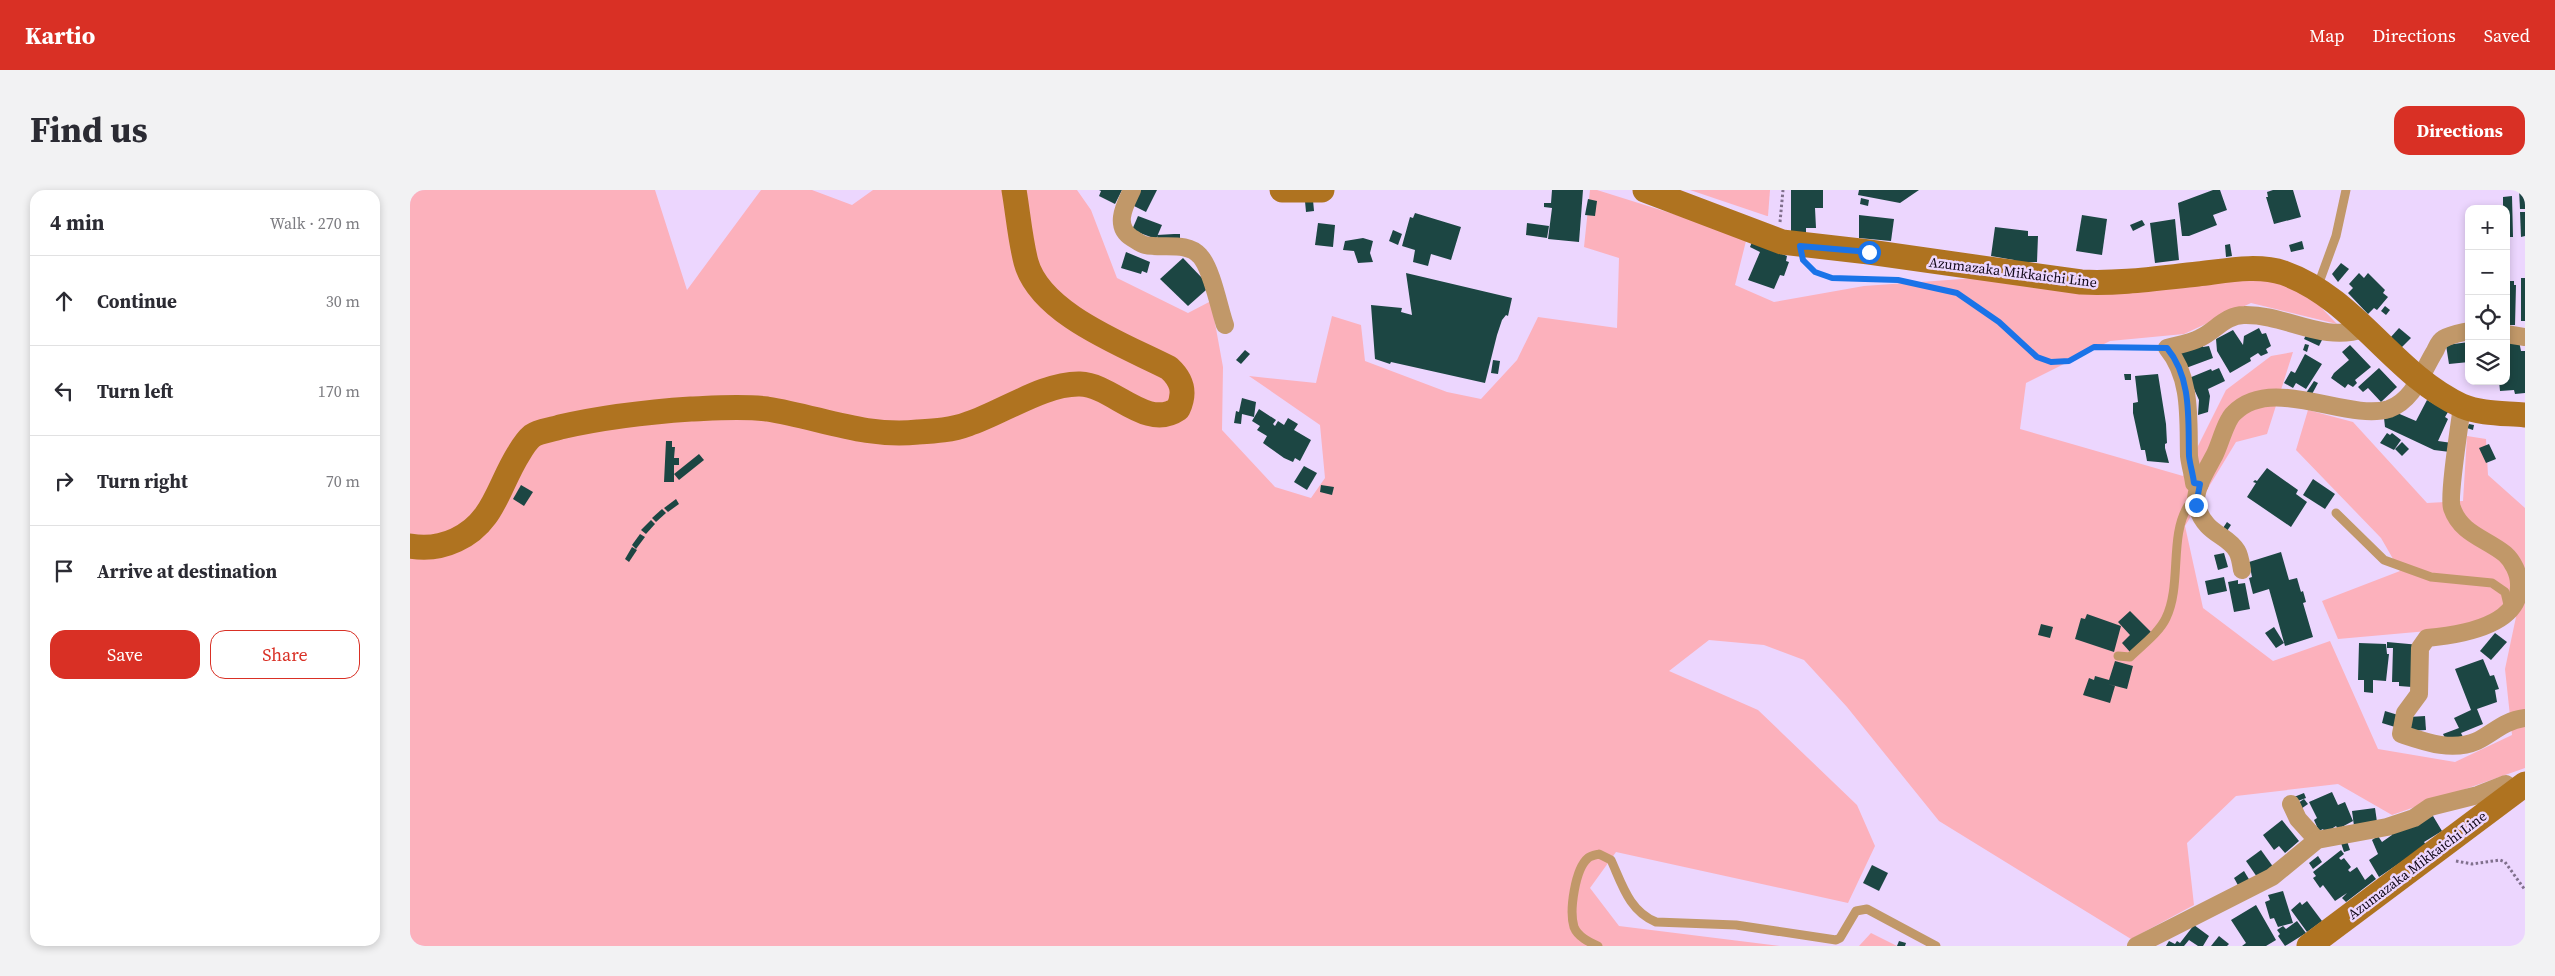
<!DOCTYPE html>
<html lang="en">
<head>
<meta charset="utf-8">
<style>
	body { margin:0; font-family:"Source Serif 4",serif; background:#f2f2f3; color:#2b2b33 }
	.controls { position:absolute; right:15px; top:15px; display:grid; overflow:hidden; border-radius:10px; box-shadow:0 2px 8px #0003 }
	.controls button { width:45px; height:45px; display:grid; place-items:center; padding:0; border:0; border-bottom:1px solid #e1e1e2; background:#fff; color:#2b2b33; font:25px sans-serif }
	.stop { position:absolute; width:15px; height:15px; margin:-11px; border:4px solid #1a73e8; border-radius:50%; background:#fff }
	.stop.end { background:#1a73e8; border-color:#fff; box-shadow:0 1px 5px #0008 }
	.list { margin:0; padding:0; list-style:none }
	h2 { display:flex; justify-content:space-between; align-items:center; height:65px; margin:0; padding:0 20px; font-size:21px }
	h2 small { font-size:16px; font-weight:400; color:#7c7c81 }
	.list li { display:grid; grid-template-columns:32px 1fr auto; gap:15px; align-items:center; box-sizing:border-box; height:90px; padding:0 20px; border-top:1px solid #e1e1e2 }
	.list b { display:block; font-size:19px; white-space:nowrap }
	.list em { font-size:16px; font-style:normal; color:#7c7c81 }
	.actions { display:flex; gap:10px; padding:15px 20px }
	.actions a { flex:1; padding:11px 0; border:1px solid #d93025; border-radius:15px; text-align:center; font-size:18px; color:#d93025 }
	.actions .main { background:#d93025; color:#fff }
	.icon { flex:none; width:28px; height:28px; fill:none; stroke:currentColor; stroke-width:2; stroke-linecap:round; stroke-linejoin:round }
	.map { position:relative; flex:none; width:2115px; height:756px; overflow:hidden; border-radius:15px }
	header { display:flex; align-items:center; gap:30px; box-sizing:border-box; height:70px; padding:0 25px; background:#d93025; color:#fff }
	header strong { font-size:24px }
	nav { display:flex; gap:28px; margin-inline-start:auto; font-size:18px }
	.intro { display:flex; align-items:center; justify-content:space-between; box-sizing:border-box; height:120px; padding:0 30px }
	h1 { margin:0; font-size:35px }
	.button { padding:12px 22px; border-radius:15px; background:#d93025; color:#fff; font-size:18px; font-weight:700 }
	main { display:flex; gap:30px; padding:0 30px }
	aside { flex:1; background:#fff; border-radius:15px; box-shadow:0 2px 8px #0003 }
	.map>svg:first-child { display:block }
</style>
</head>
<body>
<header>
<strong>Kartio</strong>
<nav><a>Map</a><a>Directions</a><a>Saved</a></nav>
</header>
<div class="intro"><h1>Find us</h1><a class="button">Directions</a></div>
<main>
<aside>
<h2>4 min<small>Walk · 270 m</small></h2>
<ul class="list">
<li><svg class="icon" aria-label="ahead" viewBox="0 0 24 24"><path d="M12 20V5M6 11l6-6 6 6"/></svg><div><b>Continue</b></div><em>30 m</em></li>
<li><svg class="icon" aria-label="left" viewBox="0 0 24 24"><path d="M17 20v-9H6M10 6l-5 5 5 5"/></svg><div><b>Turn left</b></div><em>170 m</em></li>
<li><svg class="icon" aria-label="right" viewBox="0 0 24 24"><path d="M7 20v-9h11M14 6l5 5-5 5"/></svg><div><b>Turn right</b></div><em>70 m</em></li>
<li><svg class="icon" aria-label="arrive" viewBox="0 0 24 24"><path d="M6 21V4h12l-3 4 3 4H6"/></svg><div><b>Arrive at destination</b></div></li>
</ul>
<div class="actions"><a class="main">Save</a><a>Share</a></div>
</aside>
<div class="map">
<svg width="2115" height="756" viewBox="0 0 2115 756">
	<rect width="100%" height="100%" fill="#ecd6fe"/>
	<g fill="#fcb1bc">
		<polygon points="0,0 245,0 277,100 351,0 402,0 442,15 463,0 667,0 681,20 707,88 778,123 801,111 813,177 812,240 865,297 901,308 915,288 910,235 839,186 906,193 922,126 951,135 955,171 1037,202 1071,209 1107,170 1128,127 1207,138 1209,68 1174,57 1180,0 1187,0 1337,47 1325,95 1364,112 1454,96 1566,88 1855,87 1900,106 1927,134 1841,113 1774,144 1700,151 1616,193 1610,239 1773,286 1816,200 1861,166 1883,162 1857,244 1826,252 1775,336 1793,418 1863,471 1920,451 1968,559 2045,572 2102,545 2095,479 2106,427 2029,440 1928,449 1912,411 1990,381 1971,348 1886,260 1898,220 1943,232 2017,313 2053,311 2057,246 2076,249 2078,285 2115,318 2115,578 1982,625 1928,594 1826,606 1777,653 1784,715 1721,749 1529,631 1437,517 1394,470 1354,455 1299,450 1259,481 1348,520 1447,615 1465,656 1438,713 1206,662 1180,698 1209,736 1370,756 0,756"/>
		<polygon points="1280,0 1360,0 1358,26 1357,26"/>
		<polygon points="1461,743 1487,756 1449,756"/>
	</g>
	<g fill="#1c4643">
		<polygon points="689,0 712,0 705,14 689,6 691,1"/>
		<polygon points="729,0 747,0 736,22 722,15"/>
		<polygon points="1142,0 1173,0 1169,52 1138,49 1142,18 1134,17 1134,13 1141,13"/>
		<polygon points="1381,0 1413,0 1413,18 1405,18 1406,38 1396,38 1396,44 1381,41"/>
		<polygon points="1449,0 1509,0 1490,13 1448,5"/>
		<polygon points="1803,0 1810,0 1817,20 1803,25 1807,35 1779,46 1772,46 1768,13"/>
		<polygon points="1863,0 1883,0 1891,27 1864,34 1856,7 1858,7 1857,2"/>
		<polygon points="2109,0 2115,0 2115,19 2110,19"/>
		<polygon points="2102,6 2103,47 2096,47 2096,19 2093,19 2093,7"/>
		<polygon points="1451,8 1459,10 1458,16 1450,14"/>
		<polygon points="1178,9 1187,11 1185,26 1175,25"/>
		<polygon points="903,10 904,21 896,22 895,11"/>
		<polygon points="2110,22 2115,22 2115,46 2111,47"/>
		<polygon points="1005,23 1051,37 1041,70 1021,64 1018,76 1003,72 1005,60 992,56 1000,27 1003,28"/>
		<polygon points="1449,25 1484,29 1481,51 1449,48"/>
		<polygon points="1672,25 1697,29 1692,65 1666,61"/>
		<polygon points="728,26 752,35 746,49 722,40"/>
		<polygon points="1765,29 1769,70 1745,73 1740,33"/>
		<polygon points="1732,30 1735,35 1723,41 1720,35"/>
		<polygon points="908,33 925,35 923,57 905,55"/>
		<polygon points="1117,33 1139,36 1137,48 1116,45"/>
		<polygon points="1585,37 1618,41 1618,46 1628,46 1627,72 1604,72 1604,70 1581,66"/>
		<polygon points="983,40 992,44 988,55 979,51"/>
		<polygon points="764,44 770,44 770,50 748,52 747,45"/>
		<polygon points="953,48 963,51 960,63 963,72 948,73 944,61 933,60 935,51"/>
		<polygon points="1892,51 1894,59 1881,62 1879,55"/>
		<polygon points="1342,52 1377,66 1376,71 1379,72 1374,86 1370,85 1364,99 1338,90 1350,62 1340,57"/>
		<polygon points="1820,54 1822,66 1816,67 1815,55"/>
		<polygon points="716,62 740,72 737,83 732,81 731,84 711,78"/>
		<polygon points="773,68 793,89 796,100 778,116 750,89"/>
		<polygon points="1931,73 1939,79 1928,92 1922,84"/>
		<polygon points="996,83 1102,108 1098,126 1096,125 1092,130 1087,145 1075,193 981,172 980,174 965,169 961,115 992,118 991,122 1002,125"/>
		<polygon points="1949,83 1954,88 1958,83 1975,100 1973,103 1978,107 1967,120 1964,118 1958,124 1938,103 1943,98 1939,94"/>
		<rect x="2111" y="88" width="4" height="43"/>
		<polygon points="2096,91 2104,91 2104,95 2106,95 2105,135 2096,135"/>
		<polygon points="1975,116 1980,120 1976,125 1971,121"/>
		<polygon points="1849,138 1852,144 1856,143 1861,156 1856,159 1858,163 1851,166 1848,163 1840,168 1841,171 1820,183 1807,161 1806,149 1823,140 1833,155 1834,146"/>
		<polygon points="1989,138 2001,148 1991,158 1980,148"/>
		<polygon points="1897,143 1912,150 1909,156 1894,149"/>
		<polygon points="2109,151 2111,161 2115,161 2115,203 2105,204 2104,200 2090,201 2089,191 2096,191 2096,153"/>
		<polygon points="2059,152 2059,172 2039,174 2036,155"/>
		<polygon points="1792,154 1793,157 1799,156 1803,168 1776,178 1770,162"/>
		<polygon points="1895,154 1899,155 1897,162 1893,160"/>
		<polygon points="1940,155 1961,177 1945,190 1947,193 1943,197 1938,194 1935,198 1921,188 1924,183 1939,170 1932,162"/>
		<polygon points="835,160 840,164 831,174 826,170"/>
		<polygon points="1895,164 1912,174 1896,199 1886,193 1883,198 1874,193 1881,181 1885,183"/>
		<polygon points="1083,170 1090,171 1088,184 1081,183"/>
		<polygon points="1809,178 1815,191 1798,199 1800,206 1798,222 1788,225 1789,210 1779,188 1801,179 1802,181"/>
		<polygon points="1969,178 1987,197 1971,212 1958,198 1953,202 1948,197"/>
		<polygon points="1714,184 1721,184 1721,190 1715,190"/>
		<polygon points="1748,184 1756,234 1757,253 1755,254 1755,258 1759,273 1737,271 1735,260 1731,260 1723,223 1723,213 1728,212 1725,186"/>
		<polygon points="1904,191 1908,193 1901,206 1896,203"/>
		<polygon points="832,208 846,212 844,227 832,224 831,234 824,233 826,221 829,222"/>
		<polygon points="2017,210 2038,222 2035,227 2038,229 2028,251 2042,253 2040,262 2024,260 1975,237 1974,228 1985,222 2006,231"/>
		<polygon points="849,219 866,230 863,234 865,236 868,231 874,235 878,228 888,234 884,240 901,250 890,271 885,268 883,272 874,268 853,253 857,246 847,240 850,236 842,231"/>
		<polygon points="2059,234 2064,235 2063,240 2057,238"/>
		<polygon points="1977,243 1980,245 1982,243 1991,250 1984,260 1970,253"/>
		<polygon points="256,251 262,251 262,257 265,257 264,268 269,268 269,275 264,275 264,292 254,292"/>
		<polygon points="1992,252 1999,259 1992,266 1985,259"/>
		<polygon points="2079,254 2086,269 2076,273 2069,258"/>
		<polygon points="289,264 294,270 269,290 264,284"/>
		<polygon points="894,276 907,283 897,300 884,292"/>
		<polygon points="1857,278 1888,300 1886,304 1897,312 1881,337 1837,307 1846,293 1843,292 1845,290 1847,291"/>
		<polygon points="1903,289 1925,304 1915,319 1893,305"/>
		<polygon points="111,295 123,302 114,316 103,309"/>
		<polygon points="911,295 924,297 922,305 910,302"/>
		<polygon points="266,309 269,314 258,322 254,318"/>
		<polygon points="252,319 256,323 246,332 242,328"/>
		<polygon points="241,330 245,334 236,344 231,340"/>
		<polygon points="1817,332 1821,335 1815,344 1811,341"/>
		<polygon points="230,344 235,347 226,359 222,355"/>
		<polygon points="222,357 227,360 219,372 215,369"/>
		<polygon points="1871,362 1879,390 1887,388 1891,402 1893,401 1896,412 1893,413 1903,447 1875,456 1859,399 1843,404 1839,388 1842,387 1839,372"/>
		<polygon points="1814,363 1818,377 1808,380 1804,365"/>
		<polygon points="1814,387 1817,401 1798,405 1795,391"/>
		<polygon points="1828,390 1828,394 1835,393 1840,419 1824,422 1818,392"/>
		<polygon points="1720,421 1741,442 1720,462 1712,453 1720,445 1708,432"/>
		<polygon points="1677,424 1711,436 1704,462 1665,449 1671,428 1675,429"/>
		<polygon points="1631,434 1643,437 1640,448 1628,445"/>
		<polygon points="1864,437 1874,453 1866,458 1855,443"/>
		<polygon points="2085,443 2097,452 2081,470 2070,461"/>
		<polygon points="1977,452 2010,455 2002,497 1989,496 1989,492 1982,492 1983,458 1977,458"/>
		<polygon points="1949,453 1976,454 1977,464 1979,464 1976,491 1963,490 1963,503 1954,502 1954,490 1948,490"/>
		<polygon points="2073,469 2080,486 2084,485 2089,499 2085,500 2087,512 2067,519 2073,534 2051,543 2053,547 2037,552 2033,544 2049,538 2044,528 2061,520 2045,479"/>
		<polygon points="1705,471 1723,476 1717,499 1698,494 1705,496 1700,513 1673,505 1679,488 1684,490 1685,486 1699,490"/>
		<polygon points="1975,521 1988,525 1985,537 1972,533"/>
		<polygon points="2015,526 2016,540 2000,541 1999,527"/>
		<polygon points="1922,602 1928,615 1935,612 1943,631 1928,639 1926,636 1915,643 1913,639 1909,641 1904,630 1907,628 1899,612"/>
		<polygon points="1894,603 1896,608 1885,612 1884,607"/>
		<polygon points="1894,609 1898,614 1888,621 1885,615"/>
		<polygon points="1965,618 1967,632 1944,636 1942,621"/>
		<polygon points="2023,626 2032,641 2014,652 2016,655 1969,687 1959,670 1968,664 1962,650 1968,646 1972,652 1982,645 1980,642"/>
		<polygon points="1872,630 1889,651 1875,663 1869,656 1864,660 1853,645"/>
		<polygon points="1937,651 1940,660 1934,662 1931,653"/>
		<polygon points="1851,660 1864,678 1847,687 1836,671"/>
		<polygon points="1931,660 1934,664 1929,668 1931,670 1934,668 1941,677 1938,680 1940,682 1947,677 1955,690 1962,684 1966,689 1936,712 1932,708 1937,703 1925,711 1913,695 1910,698 1903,688 1906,686 1903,682"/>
		<polygon points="1908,666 1912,672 1903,679 1899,673"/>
		<polygon points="1462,675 1478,683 1469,701 1453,693"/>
		<polygon points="1834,681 1840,691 1829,697 1824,688"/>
		<polygon points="1873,701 1883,733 1868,737 1864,728 1860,729 1855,712 1860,710 1858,705"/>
		<polygon points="1897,711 1912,731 1897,742 1881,720 1890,712 1892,715"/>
		<polygon points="1846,715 1866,750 1856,756 1832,756 1836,753 1821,730"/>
		<polygon points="1887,731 1896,743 1875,756 1868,746 1870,744 1867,740 1873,736 1876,739"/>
		<polygon points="1784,735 1799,746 1793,756 1788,756 1779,750 1774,756 1756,756 1759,751 1765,754 1767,751 1770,753"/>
		<polygon points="1809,746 1819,754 1817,756 1801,756"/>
		<polygon points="1489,751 1496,753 1495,756 1487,756"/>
	</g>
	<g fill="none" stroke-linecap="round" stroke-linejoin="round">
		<g stroke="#80708d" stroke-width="3" stroke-dasharray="2.5 2.5" stroke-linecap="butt">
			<polyline points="1370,32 1373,0"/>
			<polyline points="1399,76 1405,82 1422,88 1488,90 1547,103 1589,132 1627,167 1641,172 1659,171 1684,157 1740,158"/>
			<polyline points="2046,671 2062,674 2090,670 2095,672 2115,700"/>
		</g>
		<g stroke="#c19869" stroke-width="9">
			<polyline points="1907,98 1926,46 1936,0"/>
			<polyline points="1926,323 1974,370 2021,387 2082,393 2095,402 2099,419"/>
			<path d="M1708 466 1720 467C1731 456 1749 443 1756 428 1772 395 1759 346 1778 316L1786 315"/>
			<path d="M1188 756C1179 752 1168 747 1164 737 1159 721 1165 679 1178 668 1180 666 1185 665 1189 664L1201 670C1212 694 1219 721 1246 732L1326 735 1426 750 1430 748 1446 721 1457 719 1526 756"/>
		</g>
		<g stroke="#c19869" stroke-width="18">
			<path d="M722 0C715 15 703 36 722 48 726 50 730 54 735 55 753 59 777 51 790 66 802 79 809 118 815 135"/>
			<polyline points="2096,144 2115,147"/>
			<path d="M2052 216C2050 232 2038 308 2042 318 2051 344 2075 348 2095 364 2103 371 2109 384 2109 394 2111 436 2049 445 2017 448L2010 458 2009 504 1995 523 1991 544C2015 552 2042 562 2067 551 2085 542 2093 531 2115 528"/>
			<path d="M1790 294 1784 293C1783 284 1780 275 1779 266 1778 230 1782 188 1757 158 1768 155 1780 153 1790 148 1805 141 1816 125 1834 125 1876 124 1911 153 1954 139"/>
			<path d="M1832 380C1831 374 1830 366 1827 361 1817 344 1796 345 1787 317 1782 301 1798 278 1805 264 1810 254 1816 230 1824 223 1862 184 1937 232 1979 219 2004 210 2012 182 2025 161 2027 157 2029 151 2033 149 2041 144 2050 143 2059 141"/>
			<polyline points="1881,614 1888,629 1907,650"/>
			<polyline points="1726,756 1862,687 1907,650 1977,637 2004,628 2020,617 2068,605 2096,594 2106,601"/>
		</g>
		<g stroke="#af7320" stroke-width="25">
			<polyline points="872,0 912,0"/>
			<path d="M1235 0 1372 52 1459 62 1671 92C1710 94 1749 88 1788 84 1815 81 1847 74 1874 83 1945 108 1984 185 2052 216 2071 224 2094 223 2115 225"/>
			<path d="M0 356C16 359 31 357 46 350 84 333 88 296 109 263 112 258 117 250 122 246 129 241 142 240 150 237 194 227 236 222 281 219 306 218 332 216 357 219 409 227 455 248 508 242 525 241 542 240 558 234 592 223 634 193 670 194 703 195 736 241 768 219 776 202 772 190 759 178 714 155 630 124 616 72 610 49 608 23 604 0"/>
			<polyline points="1899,756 2115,594"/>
		</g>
	</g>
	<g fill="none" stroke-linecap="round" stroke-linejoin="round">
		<path stroke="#1a73e8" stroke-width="6" d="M1459 62 1390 56 1393 70 1405 82 1422 88 1488 90 1547 103 1589 132 1627 167 1641 172 1659 171 1684 157 1757 158C1782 188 1778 230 1779 266 1780 275 1783 284 1784 293L1790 294 1786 315"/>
	</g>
	<g text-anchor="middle" stroke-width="5" stroke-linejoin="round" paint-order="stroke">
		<g font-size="14" fill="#100717" stroke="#ecd6fe">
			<text transform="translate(1603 82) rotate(7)" y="5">Azumazaka Mikkaichi Line</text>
			<text transform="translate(2007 675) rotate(-37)" y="5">Azumazaka Mikkaichi Line</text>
		</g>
	</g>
</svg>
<div class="controls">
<button>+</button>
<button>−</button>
<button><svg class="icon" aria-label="locate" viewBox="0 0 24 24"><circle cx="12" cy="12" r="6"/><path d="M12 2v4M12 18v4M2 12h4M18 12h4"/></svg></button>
<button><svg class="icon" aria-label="layers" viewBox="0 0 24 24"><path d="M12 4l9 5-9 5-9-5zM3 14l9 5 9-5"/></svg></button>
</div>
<div class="stop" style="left:1459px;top:62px"></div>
<div class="stop end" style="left:1786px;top:315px"></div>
</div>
</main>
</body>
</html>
